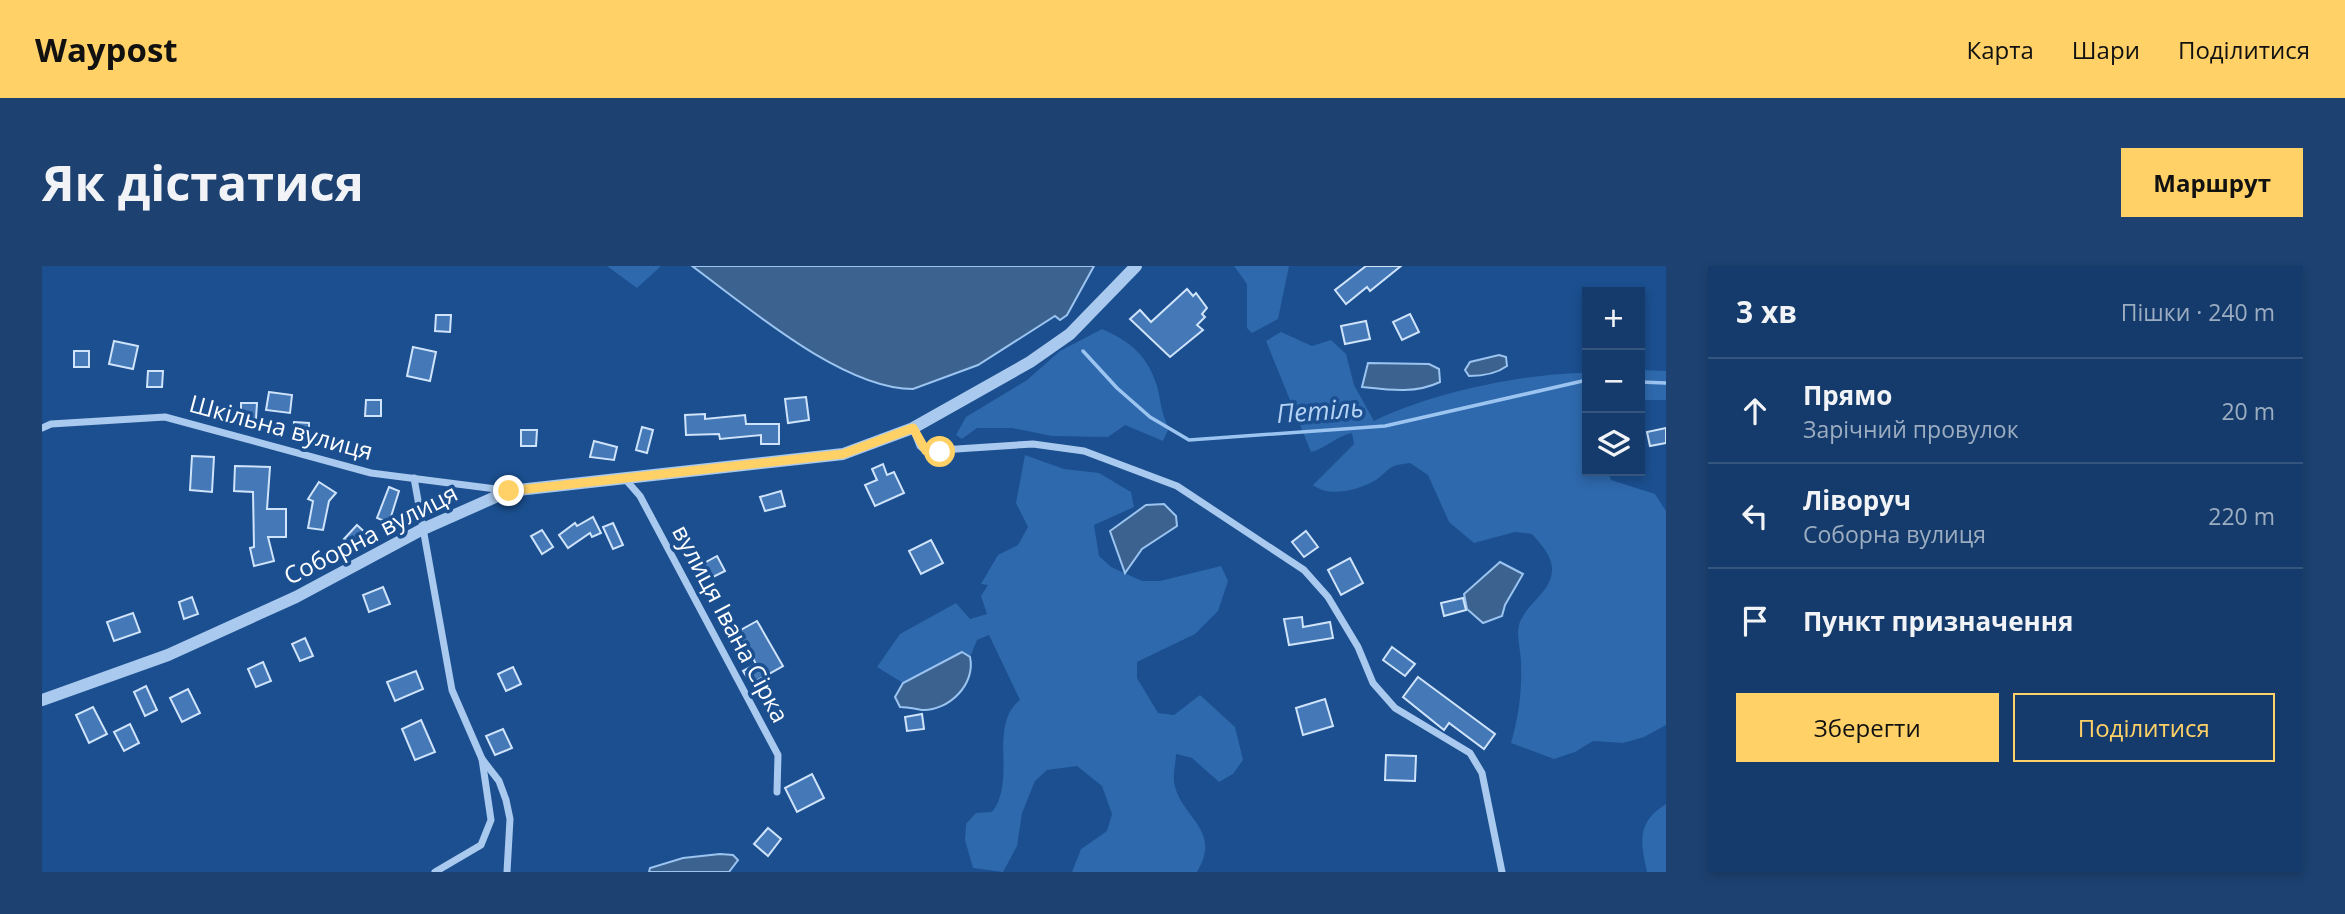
<!DOCTYPE html>
<html lang="uk">
<head>
<meta charset="utf-8">
<style>
	body { margin:0; font-family:"Open Sans",sans-serif; background:#1d4271; color:#f1f3f6 }
	.controls { position:absolute; right:21px; top:21px; display:grid; overflow:hidden; border-radius:0px; box-shadow:0 4px 10px #0003 }
	.controls button { width:63px; height:63px; display:grid; place-items:center; padding:0; border:0; border-bottom:2px solid #33557e; background:#143b6b; color:#f1f3f6; font:35px sans-serif }
	.stop { position:absolute; width:21px; height:21px; margin:-16px; border:5px solid #ffd166; border-radius:50%; background:#fff }
	.stop.end { background:#ffd166; border-color:#fff; box-shadow:0 2px 7px #0008 }
	.list { margin:0; padding:0; list-style:none }
	h2 { display:flex; justify-content:space-between; align-items:center; height:91px; margin:0; padding:0 28px; font-size:30px }
	h2 small { font-size:23px; font-weight:400; color:#9dadc1 }
	.list li { display:grid; grid-template-columns:46px 1fr auto; gap:21px; align-items:center; box-sizing:border-box; height:105px; padding:0 28px; border-top:2px solid #33557e }
	.list b { display:block; font-size:26px; white-space:nowrap }
	.list p { margin:0; font-size:23px; white-space:nowrap; color:#9dadc1 }
	.list em { font-size:23px; font-style:normal; color:#9dadc1 }
	.actions { display:flex; gap:14px; padding:21px 28px }
	.actions a { flex:1; padding:16px 0; border:2px solid #ffd166; border-radius:0px; text-align:center; font-size:24px; color:#ffd166 }
	.actions .main { background:#ffd166; color:#111 }
	.icon { flex:none; width:38px; height:38px; fill:none; stroke:currentColor; stroke-width:2; stroke-linecap:round; stroke-linejoin:round }
	.map { position:relative; flex:none; width:1624px; height:606px; overflow:hidden; border-radius:0px }
	header { display:flex; align-items:center; gap:42px; box-sizing:border-box; height:98px; padding:0 35px; background:#ffd166; color:#111 }
	header strong { font-size:33px }
	nav { display:flex; gap:38px; margin-inline-start:auto; font-size:24px }
	.intro { display:flex; align-items:center; justify-content:space-between; box-sizing:border-box; height:168px; padding:0 42px }
	h1 { margin:0; font-size:49px }
	.button { padding:18px 32px; border-radius:0px; background:#ffd166; color:#111; font-size:24px; font-weight:700 }
	main { display:flex; gap:42px; padding:0 42px }
	aside { flex:1; background:#143b6b; border-radius:0px; box-shadow:0 4px 10px #0003 }
	.map>svg:first-child { display:block }
</style>
</head>
<body>
<header>
<strong>Waypost</strong>
<nav><a>Карта</a><a>Шари</a><a>Поділитися</a></nav>
</header>
<div class="intro"><h1>Як дістатися</h1><a class="button">Маршрут</a></div>
<main>
<div class="map">
<svg width="1624" height="606" viewBox="0 0 1624 606">
	<rect width="100%" height="100%" fill="#1b4f8f"/>
	<g fill="#2e69ad">
		<polygon points="565,0 619,0 595,22"/>
		<polygon points="1192,0 1247,0 1236,53 1210,67 1205,62 1205,18"/>
		<path d="M1060 63C1088 75 1106 90 1115 120 1119 135 1119 148 1127 162L1121 175 1083 159 1066 171 1010 170 970 162H935L920 173 914 169 924 151 985 114 1018 85Z"/>
		<path d="M1239 66 1270 80 1289 74 1304 88 1312 119 1332 155C1388 127 1483 107 1545 107V135H1540L1545 150V205H1566L1569 214 1613 228 1624 245V459L1602 471 1581 477 1551 475 1533 486 1512 493 1469 477C1477 449 1480 425 1479 397 1479 384 1474 372 1477 359 1483 338 1508 328 1510 305 1511 291 1499 278 1490 268L1473 266 1432 277 1407 256 1386 209 1368 197C1363 198 1357 198 1352 200 1345 203 1340 210 1334 214 1317 224 1287 232 1271 219L1312 178 1310 167C1294 170 1285 182 1269 186L1224 75Z"/>
		<polygon points="1598,104 1624,105 1624,134 1598,134"/>
		<path d="M983 189 1022 203 1057 207 1089 226 1092 241 1052 259 1057 290 1069 301 1100 315H1118L1179 300 1186 315 1176 345 1153 368 1095 396V412L1116 447 1132 449 1158 429 1193 461 1201 494 1191 508 1177 516 1150 492 1134 488C1134 496 1131 507 1132 516 1138 552 1181 563 1155 606H1030L1039 583 1065 565 1070 548 1060 520 1035 500 1005 504 993 515 980 547 975 580 961 606 931 602 923 574 924 558 934 547 950 546C975 515 946 459 978 434L947 369 935 374 928 391 919 386 861 417 835 401 858 368 914 337 928 353 945 348 939 330 946 319 939 318 956 289 976 279 986 261 974 237Z"/>
		<path d="M1624 538V606H1605C1598 575 1595 556 1624 538Z"/>
	</g>
	<g fill="#3c6290" stroke="#9cc4f0" stroke-width="2">
		<path d="M650 0H1052L1025 49 1018 54 1013 50 936 99 871 123C801 123 707 42 650 0Z"/>
		<path d="M1457 89 1464 91 1465 100C1454 108 1441 110 1427 110L1423 104 1428 96Z"/>
		<path d="M1326 97 1387 98 1397 103 1398 116C1373 128 1347 124 1320 121Z"/>
		<polygon points="1122,238 1134,250 1135,260 1100,283 1083,307 1068,265 1104,239"/>
		<polygon points="1458,296 1481,308 1463,339 1460,350 1441,357 1425,343 1422,328"/>
		<path d="M920 386 928 391C934 418 907 445 880 444 873 443 866 441 858 441L853 431 861 417Z"/>
		<polygon points="678,588 691,589 696,594 687,606 607,606 608,602 641,592"/>
	</g>
	<g fill="none" stroke-linecap="round" stroke-linejoin="round">
		<g stroke="#9cc4f0" stroke-width="3.5">
			<polyline points="1041,85 1075,122 1108,151 1147,174 1343,160 1545,114"/>
			<polyline points="1598,116 1624,117"/>
		</g>
	</g>
	<g fill="#4478b7" stroke="#cfe3fa" stroke-width="2">
		<polygon points="1324,0 1359,0 1328,25 1325,21 1304,38 1293,24"/>
		<polygon points="1145,23 1151,30 1154,27 1165,42 1160,48 1163,51 1155,59 1161,64 1128,91 1088,53 1098,44 1109,56"/>
		<polygon points="1368,48 1377,66 1360,74 1351,56"/>
		<polygon points="394,49 409,49 408,66 393,65"/>
		<polygon points="1324,55 1328,73 1303,78 1299,60"/>
		<polygon points="72,75 96,80 91,103 67,98"/>
		<polygon points="371,81 394,86 388,115 365,110"/>
		<rect x="32" y="85" width="15" height="16"/>
		<polygon points="106,105 121,105 120,121 105,121"/>
		<polygon points="227,126 250,129 248,147 224,144"/>
		<polygon points="764,131 767,154 746,157 743,133"/>
		<polygon points="324,134 339,134 339,150 323,150"/>
		<polygon points="199,137 215,137 214,153 199,153"/>
		<polygon points="663,148 663,153 703,149 704,158 737,158 737,178 719,178 719,169 678,173 677,168 644,169 643,149"/>
		<polygon points="252,156 267,157 267,173 251,173"/>
		<polygon points="600,161 611,164 605,187 594,184"/>
		<polygon points="1624,162 1624,177 1608,180 1605,166"/>
		<polygon points="479,164 495,164 494,180 479,180"/>
		<polygon points="552,175 575,181 572,194 548,191"/>
		<polygon points="150,190 172,191 170,226 148,224"/>
		<polygon points="841,198 845,209 852,206 862,227 833,240 823,219 835,214 830,203"/>
		<polygon points="193,200 228,201 225,243 244,243 244,271 226,271 232,295 212,300 208,282 212,281 211,226 192,225"/>
		<polygon points="277,216 294,227 287,235 281,264 266,262 271,235 266,233"/>
		<polygon points="347,221 357,225 347,257 335,252"/>
		<polygon points="739,225 743,240 723,245 718,231"/>
		<polygon points="551,251 559,267 550,271 548,267 526,282 517,269 533,257 535,260"/>
		<polygon points="571,257 581,279 571,283 561,261"/>
		<polygon points="315,259 326,269 313,283 302,273"/>
		<polygon points="500,264 511,281 500,288 489,270"/>
		<polygon points="1264,265 1276,281 1262,291 1250,276"/>
		<polygon points="889,274 901,297 879,308 867,285"/>
		<polygon points="675,290 683,305 665,314 657,300"/>
		<polygon points="1308,292 1321,317 1299,329 1286,304"/>
		<polygon points="341,321 348,338 327,346 321,329"/>
		<polygon points="150,331 156,348 142,353 137,336"/>
		<polygon points="1421,332 1424,344 1402,350 1399,337"/>
		<polygon points="91,347 98,366 72,375 65,356"/>
		<polygon points="1260,351 1261,361 1288,356 1291,372 1247,379 1242,353"/>
		<polygon points="715,355 741,400 709,418 701,405 714,398 697,365"/>
		<polygon points="263,372 271,390 258,395 250,378"/>
		<polygon points="1350,381 1373,398 1363,410 1341,394"/>
		<polygon points="221,396 229,415 214,421 206,403"/>
		<polygon points="471,401 479,418 464,425 456,408"/>
		<polygon points="374,405 381,423 353,435 345,416"/>
		<polygon points="1376,411 1453,468 1442,483 1407,457 1402,464 1361,431"/>
		<polygon points="104,420 115,444 103,450 92,426"/>
		<polygon points="146,423 158,447 140,456 128,432"/>
		<polygon points="1283,433 1291,460 1261,469 1254,442"/>
		<polygon points="51,441 65,468 47,477 34,449"/>
		<polygon points="880,448 882,463 865,465 863,451"/>
		<polygon points="379,454 393,486 373,494 360,463"/>
		<polygon points="88,458 97,477 82,485 72,466"/>
		<polygon points="461,463 470,482 453,489 444,470"/>
		<polygon points="1344,489 1374,490 1373,515 1343,514"/>
		<polygon points="770,508 782,532 755,546 743,522"/>
		<polygon points="726,562 739,573 726,590 712,578"/>
	</g>
	<g fill="none" stroke-linecap="round" stroke-linejoin="round">
		<g stroke="#a9c9ee" stroke-width="7">
			<polyline points="0,162 9,158 123,151 329,207 462,224"/>
			<polyline points="871,162 878,180 884,185 991,178 1042,185 1135,220 1262,304 1286,331 1316,381 1331,417 1353,442 1428,487 1440,507 1460,606"/>
			<polyline points="372,212 410,424 440,493 457,515 464,534 468,553 465,606"/>
			<polyline points="584,214 598,230 736,489 735,526"/>
			<polyline points="393,606 439,579 449,554 440,493"/>
		</g>
		<polyline stroke="#a9c9ee" stroke-width="12" points="0,434 126,389 254,331 379,264 467,225 801,188 871,162 988,96 1028,68 1094,0"/>
	</g>
	<g fill="none" stroke-linecap="round" stroke-linejoin="round">
		<polyline stroke="#ffd166" stroke-width="9" points="467,225 801,188 871,162 884,185 898,186"/>
	</g>
	<g text-anchor="middle" stroke-width="7" stroke-linejoin="round" paint-order="stroke">
		<g font-size="24" fill="#fff" stroke="#1b4f8f">
			<text transform="translate(239 162) rotate(15)" y="8">Шкільна вулиця</text>
			<text transform="translate(329 269) rotate(-27)" y="8">Соборна вулиця</text>
			<text transform="translate(688 358) rotate(62)" y="8">вулиця Івана Сірка</text>
		</g>
		<g font-size="26" font-style="italic" fill="#b5d3f5" stroke="#1b4f8f">
			<text transform="translate(1278 145) rotate(-4)" y="9">Петіль</text>
		</g>
	</g>
</svg>
<div class="controls">
<button>+</button>
<button>−</button>
<button><svg class="icon" aria-label="layers" viewBox="0 0 24 24"><path d="M12 4l9 5-9 5-9-5zM3 14l9 5 9-5"/></svg></button>
</div>
<div class="stop" style="left:898px;top:186px"></div>
<div class="stop end" style="left:467px;top:225px"></div>
</div>
<aside>
<h2>3 хв<small>Пішки · 240 m</small></h2>
<ul class="list">
<li><svg class="icon" aria-label="ahead" viewBox="0 0 24 24"><path d="M12 20V5M6 11l6-6 6 6"/></svg><div><b>Прямо</b><p>Зарічний провулок</p></div><em>20 m</em></li>
<li><svg class="icon" aria-label="left" viewBox="0 0 24 24"><path d="M17 20v-9H6M10 6l-5 5 5 5"/></svg><div><b>Ліворуч</b><p>Соборна вулиця</p></div><em>220 m</em></li>
<li><svg class="icon" aria-label="arrive" viewBox="0 0 24 24"><path d="M6 21V4h12l-3 4 3 4H6"/></svg><div><b>Пункт призначення</b></div></li>
</ul>
<div class="actions"><a class="main">Зберегти</a><a>Поділитися</a></div>
</aside>
</main>
</body>
</html>
